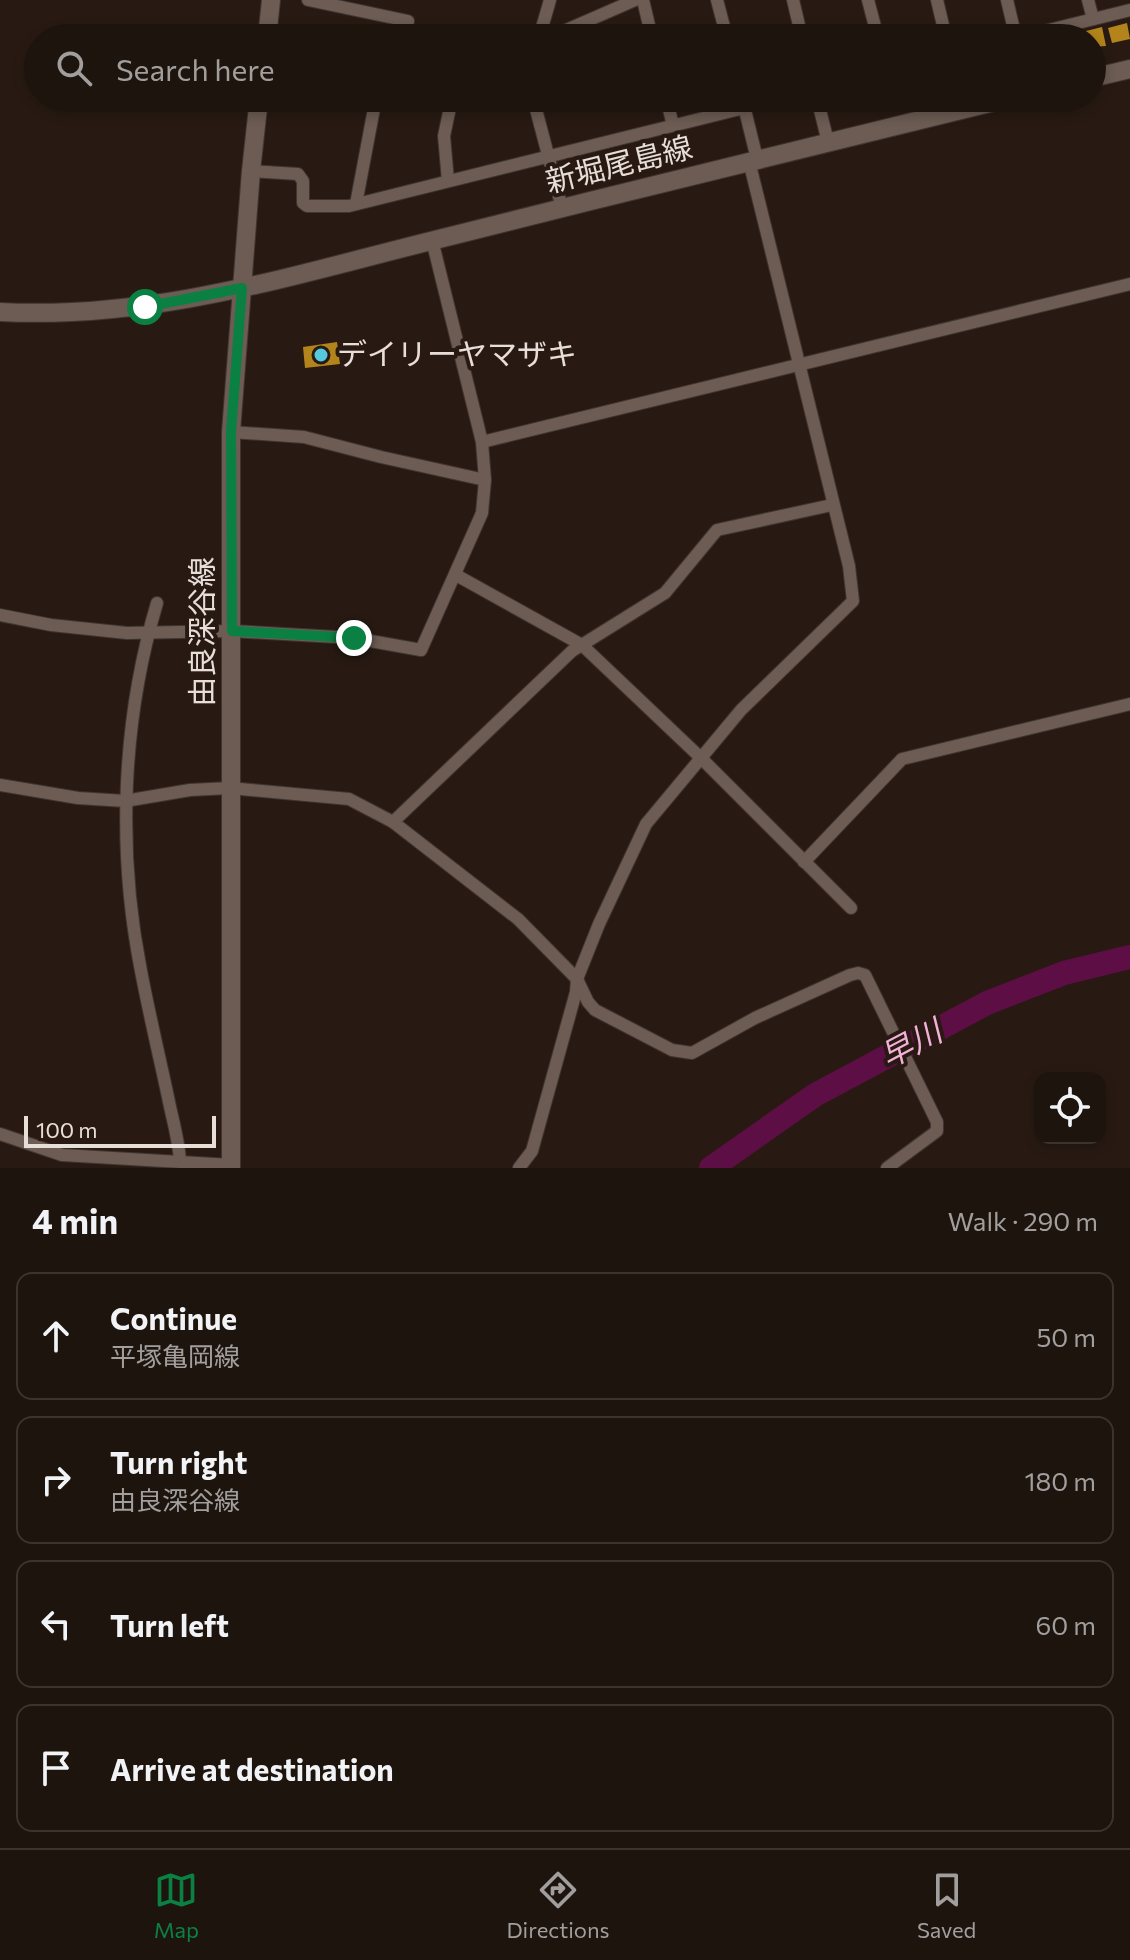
<!DOCTYPE html>
<html lang="en">
<head>
<meta charset="utf-8">
<style>
	body { margin:0; font-family:Commissioner,"Noto Sans JP",sans-serif; background:#2b211c; color:#f1f3f6 }
	.controls { position:absolute; right:24px; bottom:24px; display:grid; overflow:hidden; border-radius:16px; box-shadow:0 4px 12px #0003 }
	.controls button { width:72px; height:72px; display:grid; place-items:center; padding:0; border:0; border-bottom:2px solid #3c332e; background:#1e140e; color:#f1f3f6; font:40px sans-serif }
	.scale { position:absolute; left:24px; bottom:20px; width:192px; box-sizing:border-box; padding-left:8px; border:4px solid #e8ded9; border-top:0; font-size:22px; line-height:28px; white-space:nowrap; color:#e8ded9; -webkit-text-stroke:6px #281a13; paint-order:stroke }
	.stop { position:absolute; width:24px; height:24px; margin:-18px; border:6px solid #0b8043; border-radius:50%; background:#fff }
	.stop.end { background:#0b8043; border-color:#fff; box-shadow:0 2px 8px #0008 }
	.list { margin:0; padding:0; list-style:none }
	h2 { display:flex; justify-content:space-between; align-items:center; height:104px; margin:0; padding:0 32px; font-size:34px }
	h2 small { font-size:26px; font-weight:400; color:#a19e9e }
	.list li { display:grid; grid-template-columns:52px 1fr auto; gap:24px; align-items:center; box-sizing:border-box; height:128px; margin:0 16px 16px; padding:0 16px; border:2px solid #3c332e; border-radius:16px }
	.list b { display:block; font-size:30px; white-space:nowrap }
	.list p { margin:0; font-size:26px; white-space:nowrap; color:#a19e9e }
	.list em { font-size:26px; font-style:normal; color:#a19e9e }
	.icon { flex:none; width:44px; height:44px; fill:none; stroke:currentColor; stroke-width:2; stroke-linecap:round; stroke-linejoin:round }
	.map { position:relative; flex:none; width:1130px; height:1168px; overflow:hidden }
	.search { position:absolute; background:#1e140e; box-shadow:0 4px 12px #0003; left:24px; right:24px; top:24px; height:88px; display:flex; align-items:center; gap:20px; box-sizing:border-box; padding:0 28px; border-radius:44px; color:#a19e9e; font-size:30px }
	.sheet { height:680px; background:#1e140e }
	nav { display:flex; justify-content:space-around; align-items:center; box-sizing:border-box; height:112px; border-top:2px solid #3c332e; background:#1e140e; font-size:22px; color:#a19e9e }
	nav a { display:grid; justify-items:center; gap:4px }
	nav .on { color:#0b8043 }
	.map>svg:first-child { display:block }
</style>
</head>
<body>
<div class="map">
<svg width="1130" height="1168" viewBox="0 0 1130 1168">
	<rect width="100%" height="100%" fill="#281a13"/>
	<g fill="none" stroke-linecap="round" stroke-linejoin="round">
		<polyline stroke="#5d0e45" stroke-width="24" points="711,1168 815,1095 987,1003 1064,973 1130,957"/>
	</g>
	<g fill="#b3841c">
		<polygon points="1127,23 1130,39 1112,43 1108,28"/>
		<polygon points="1102,27 1106,46 1092,47 1092,38 1083,38 1082,32"/>
		<polygon points="337,342 340,364 305,368 303,347"/>
	</g>
	<g fill="none" stroke-linecap="round" stroke-linejoin="round">
		<defs>
			<g id="street">
				<polyline points="308,0 408,21 405,38"/>
				<polyline points="643,0 652,38"/>
				<polyline points="717,0 727,38"/>
				<polyline points="793,0 802,38"/>
				<polyline points="868,0 878,38"/>
				<polyline points="937,0 946,38"/>
				<polyline points="1007,0 1016,38"/>
				<polyline points="1088,0 1093,19"/>
				<polyline points="493,38 509,38"/>
				<polyline points="539,38 550,0"/>
				<polyline points="548,38 635,0"/>
				<polyline points="1017,38 1130,10"/>
				<polyline points="533,98 562,208"/>
				<polyline points="666,98 673,125"/>
				<polyline points="742,98 757,159"/>
				<polyline points="817,98 828,142"/>
				<polyline points="251,171 298,174 303,181 303,203 307,206 349,206 744,108"/>
				<polyline points="448,181 444,136 452,98"/>
				<polyline points="356,204 376,98"/>
				<polyline points="231,432 304,437 381,457 485,480"/>
				<polyline points="482,442 1130,284"/>
				<polyline points="456,575 582,645 701,758 851,908"/>
				<path d="M157 603C122 721 117 850 141 971 149 1013 159 1055 168 1097 172 1118 179 1140 180 1162"/>
				<polyline points="0,615 51,625 127,633 232,631 354,638 421,650 482,513 485,480 482,442 432,240"/>
				<polyline points="0,785 78,798 125,801 190,790 230,788 349,799 393,822 518,919 577,979 588,1002 595,1010 672,1050 692,1053 755,1018 850,975 858,973 865,975 937,1122 937,1131 887,1168"/>
				<polyline points="393,822 572,651 665,593 717,530 832,505"/>
				<polyline points="804,862 902,759 1130,704"/>
				<polyline points="0,1134 62,1155 231,1165"/>
				<polyline points="519,1168 532,1151 576,992 577,979 599,924 646,824 741,710 853,601 849,566 749,161"/>
			</g>
			<g id="secondary">
				<polyline points="267,38 271,0"/>
				<polyline points="1092,78 1130,69"/>
				<path d="M0 312C159 320 299 273 451 236 637 189 823 143 1010 98"/>
				<polyline points="231,1168 231,432 251,171 259,98"/>
			</g>
		</defs>
		<use href="#street" stroke="#403531" stroke-width="14"/>
		<use href="#secondary" stroke="#403531" stroke-width="20"/>
		<use href="#street" stroke="#6c5c53" stroke-width="12"/>
		<use href="#secondary" stroke="#6c5c53" stroke-width="18"/>
	</g>
	<g fill="none" stroke-linecap="round" stroke-linejoin="round">
		<polyline stroke="#0b8043" stroke-width="10" points="145,307 242,288 231,432 232,631 354,638"/>
	</g>
	<circle fill="#55cadf" stroke="#281a13" stroke-width="3" cx="321" cy="355" r="8"/>
	<g text-anchor="middle" stroke-width="8" stroke-linejoin="round" paint-order="stroke">
		<g font-size="30" fill="#e8ded9" stroke="#281a13">
			<text transform="translate(619 165) rotate(-14)" y="10">新堀尾島線</text>
			<text transform="translate(203 632) rotate(-90)" y="10">由良深谷線</text>
		</g>
		<g font-size="30" fill="#e8ded9" stroke="#281a13" text-anchor="start">
			<text x="337" y="365">デイリーヤマザキ</text>
		</g>
		<g font-size="32" font-style="italic" fill="#f4b1d8" stroke="#281a13">
			<text transform="translate(911 1044) rotate(-28)" y="11">早川</text>
		</g>
	</g>
</svg>
<div class="controls">
<button><svg class="icon" aria-label="locate" viewBox="0 0 24 24"><circle cx="12" cy="12" r="6"/><path d="M12 2v4M12 18v4M2 12h4M18 12h4"/></svg></button>
</div>
<div class="scale">100 m</div>
<div class="stop" style="left:145px;top:307px"></div>
<div class="stop end" style="left:354px;top:638px"></div>
<div class="search"><svg class="icon" aria-label="search" viewBox="0 0 24 24"><circle cx="10" cy="10" r="6"/><path d="M15 15l6 6"/></svg>Search here</div>
</div>
<section class="sheet">
<h2>4 min<small>Walk · 290 m</small></h2>
<ul class="list">
<li><svg class="icon" aria-label="ahead" viewBox="0 0 24 24"><path d="M12 20V5M6 11l6-6 6 6"/></svg><div><b>Continue</b><p>平塚亀岡線</p></div><em>50 m</em></li>
<li><svg class="icon" aria-label="right" viewBox="0 0 24 24"><path d="M7 20v-9h11M14 6l5 5-5 5"/></svg><div><b>Turn right</b><p>由良深谷線</p></div><em>180 m</em></li>
<li><svg class="icon" aria-label="left" viewBox="0 0 24 24"><path d="M17 20v-9H6M10 6l-5 5 5 5"/></svg><div><b>Turn left</b></div><em>60 m</em></li>
<li><svg class="icon" aria-label="arrive" viewBox="0 0 24 24"><path d="M6 21V4h12l-3 4 3 4H6"/></svg><div><b>Arrive at destination</b></div></li>
</ul>
</section>
<nav>
<a class="on"><svg class="icon" aria-label="map" viewBox="0 0 24 24"><path d="M3 6l6-2 6 2 6-2v14l-6 2-6-2-6 2zM9 4v14M15 6v14"/></svg>Map</a>
<a><svg class="icon" aria-label="directions" viewBox="0 0 24 24"><path d="M12 3l9 9-9 9-9-9zM9 14v-3h6M13 9l2 2-2 2"/></svg>Directions</a>
<a><svg class="icon" aria-label="saved" viewBox="0 0 24 24"><path d="M7 4h10v16l-5-4-5 4z"/></svg>Saved</a>
</nav>
</body>
</html>
